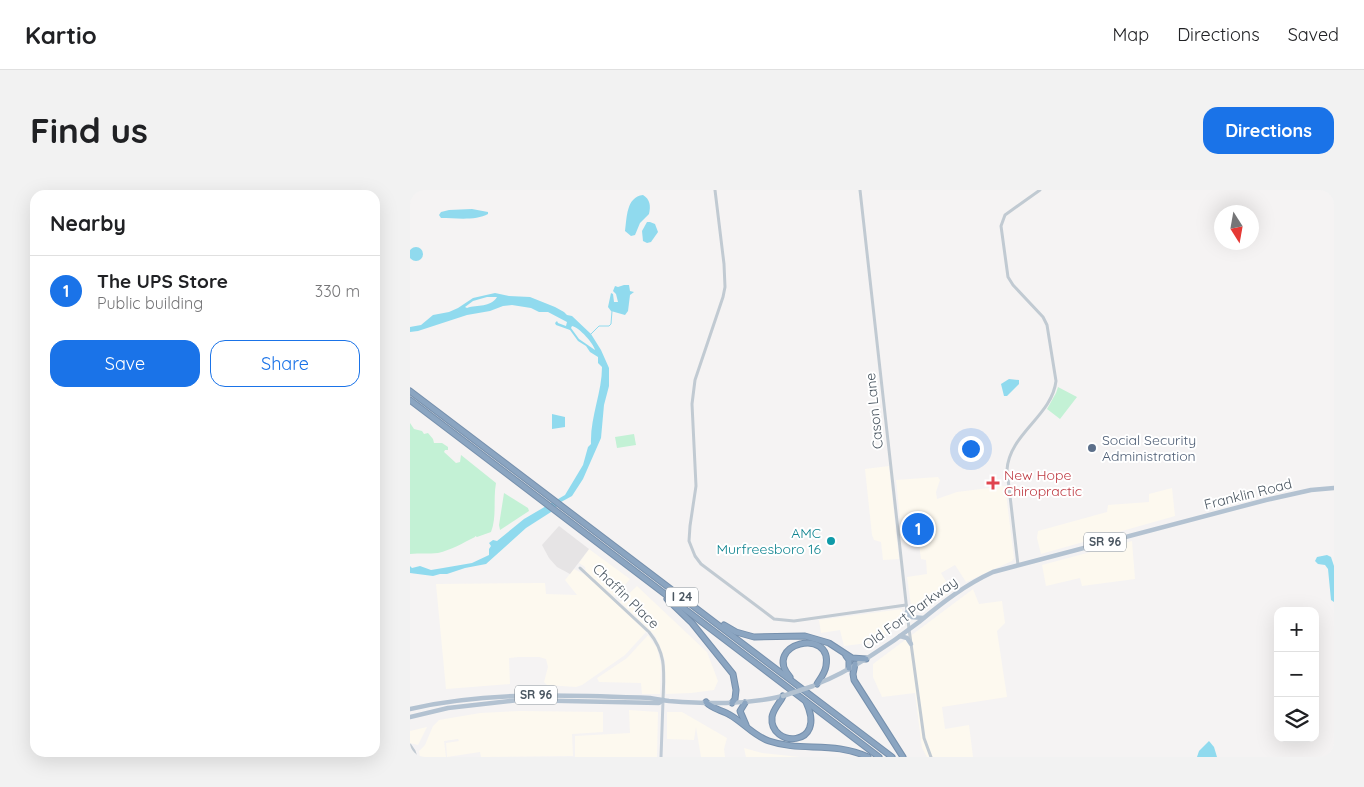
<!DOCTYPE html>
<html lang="en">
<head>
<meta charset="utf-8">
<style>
	body { margin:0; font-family:Quicksand,sans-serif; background:#f2f2f2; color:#202124 }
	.controls { position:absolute; right:15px; bottom:15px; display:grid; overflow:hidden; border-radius:10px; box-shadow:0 5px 20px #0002 }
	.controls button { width:45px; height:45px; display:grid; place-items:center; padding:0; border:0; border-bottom:1px solid #e0e0e0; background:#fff; color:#202124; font:25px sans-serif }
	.compass { position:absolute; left:804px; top:15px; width:45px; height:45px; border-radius:50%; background:#fff; box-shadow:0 5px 20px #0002; rotate:169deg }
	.you { position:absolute; left:560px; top:258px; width:18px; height:18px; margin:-12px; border:4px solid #fff; border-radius:50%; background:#1a73e8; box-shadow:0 0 0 8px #1a73e833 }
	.badge { display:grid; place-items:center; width:32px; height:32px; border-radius:50%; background:#1a73e8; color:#fff; font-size:16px; font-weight:700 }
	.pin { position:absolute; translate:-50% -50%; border:2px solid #fff; box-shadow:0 1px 5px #0006 }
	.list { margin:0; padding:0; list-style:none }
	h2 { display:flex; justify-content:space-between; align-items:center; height:65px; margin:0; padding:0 20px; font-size:21px }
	h2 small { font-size:16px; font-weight:400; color:#757577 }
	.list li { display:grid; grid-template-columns:32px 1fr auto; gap:15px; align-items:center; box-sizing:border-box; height:70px; padding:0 20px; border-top:1px solid #e0e0e0 }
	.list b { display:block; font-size:19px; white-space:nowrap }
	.list p { margin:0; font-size:16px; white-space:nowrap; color:#757577 }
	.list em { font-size:16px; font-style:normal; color:#757577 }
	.actions { display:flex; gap:10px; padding:15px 20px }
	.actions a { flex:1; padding:11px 0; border:1px solid #1a73e8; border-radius:15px; text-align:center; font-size:18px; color:#1a73e8 }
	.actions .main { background:#1a73e8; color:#fff }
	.icon { flex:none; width:28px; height:28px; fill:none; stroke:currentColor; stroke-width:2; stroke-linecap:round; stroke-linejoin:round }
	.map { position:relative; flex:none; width:924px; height:567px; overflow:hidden; border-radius:15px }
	header { display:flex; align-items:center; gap:30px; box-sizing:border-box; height:70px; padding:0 25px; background:#fff; border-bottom:1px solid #e0e0e0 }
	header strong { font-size:24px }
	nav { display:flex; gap:28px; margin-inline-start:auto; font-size:18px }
	.intro { display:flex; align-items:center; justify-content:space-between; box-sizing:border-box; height:120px; padding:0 30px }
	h1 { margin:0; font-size:35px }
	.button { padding:12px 22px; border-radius:15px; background:#1a73e8; color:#fff; font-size:18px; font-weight:700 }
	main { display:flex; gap:30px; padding:0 30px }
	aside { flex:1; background:#fff; border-radius:15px; box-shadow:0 5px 20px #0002 }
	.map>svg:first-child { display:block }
</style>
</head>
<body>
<header>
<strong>Kartio</strong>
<nav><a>Map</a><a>Directions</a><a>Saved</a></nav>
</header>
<div class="intro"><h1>Find us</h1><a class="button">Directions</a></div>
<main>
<aside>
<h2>Nearby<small></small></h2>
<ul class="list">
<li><span class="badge">1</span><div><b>The UPS Store</b><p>Public building</p></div><em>330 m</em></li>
</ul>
<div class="actions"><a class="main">Save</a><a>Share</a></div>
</aside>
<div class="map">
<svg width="924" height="567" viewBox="0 0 924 567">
	<rect width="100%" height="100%" fill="#f5f3f3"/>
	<g fill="#fdf9ef">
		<polygon points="479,276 489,369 473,370 471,352 464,350 462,345 455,279"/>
		<polygon points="528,287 530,290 526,302 527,309 547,302 595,296 604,368 602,371 556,392 545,375 531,383 542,401 520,416 504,418 501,416 497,387 517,384 516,370 511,369 508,347 492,349 486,290"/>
		<polygon points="762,298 765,326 631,364 627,348 628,341 697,322 698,315 739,312 739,304"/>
		<polygon points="722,351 725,389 672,396 670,388 636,396 632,375"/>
		<polygon points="179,359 220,389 205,407 176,382 175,377 169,373"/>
		<polygon points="164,379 174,384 188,396 236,442 215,465 172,495 166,497 137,495 134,492 138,477 136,469 129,467 109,467 99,468 100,494 36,499 26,394 135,393 136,404 167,405 155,390"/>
		<polygon points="227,396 297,462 308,491 304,500 281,503 256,504 255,471 250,456 245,446 238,438 210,412"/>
		<polygon points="563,399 569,414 592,411 595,433 587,441 597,507 532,517 535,539 559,535 563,567 517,567 512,558 505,503 472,507 463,487 463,474"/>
		<polygon points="492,419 493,429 490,434 465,452 434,456 430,440 411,443 409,430"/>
		<polygon points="238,445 247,458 251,475 250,504 232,504 231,493 189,492 187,488 217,468"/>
		<polygon points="219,520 248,522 247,567 165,567 165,546 220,543"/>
		<polygon points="110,521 193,522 193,542 162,544 163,566 71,567 70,562 37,567 36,553 49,551 48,549 34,551 36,567 10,567 9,561 15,555 23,536 29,530 70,523"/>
		<polygon points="257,522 272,522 317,548 314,559 315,567 291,567 286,537 284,550 257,549"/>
		<polygon points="17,537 8,555 0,553 0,541"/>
		<polygon points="334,558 352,563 390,567 336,567"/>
	</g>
	<polygon fill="#e6e4e5" points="149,336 179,359 160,384 147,377 139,368 132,355"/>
	<g fill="#c3f1d5">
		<polygon points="648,197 667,207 650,229 637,219 646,203"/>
		<path d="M0 233 4 239 12 241 14 244 18 243 23 249 24 253H32L38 257V260H35L34 262 46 273 50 272 51 265 86 293C83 309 87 327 81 342L67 347 65 346V347C53 353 41 360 28 363 19 364 9 363 0 364Z"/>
		<polygon points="224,244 226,255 207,258 205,247"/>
		<polygon points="94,303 118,318 119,321 90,340 89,335"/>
	</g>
	<g fill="#90daee" fill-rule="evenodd">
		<path d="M233 5C240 9 241 16 239 24L230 33 225 45 221 46 215 41C217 28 216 7 233 5Z"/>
		<path d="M62 19 78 22V24C66 31 45 28 31 28L29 25 31 22 39 20Z"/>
		<polygon points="237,32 240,32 245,34 248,42 241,52 237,53 233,51 232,41"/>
		<circle cx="6" cy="64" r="7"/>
		<polygon points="214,95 219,95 220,101 224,102 220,105 218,121 215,125 201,121 198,117 201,103 203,104 204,112 208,112 206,104 203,101 205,96 208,97"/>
		<path d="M85 103 99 106 120 107 145 117 154 122 157 125 162 126 181 144 191 160 199 178V196L194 215 191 248 173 289 162 306 151 312 141 322 116 338 76 374 55 378 37 384H30L23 386 0 383V376L2 378 10 376 21 380 33 378 62 373 79 365V359L81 356 79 353 83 350 87 351 114 329 155 305 173 275 178 257 181 254C180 227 192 203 192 177L188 173V167L180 162 176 156 168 151 160 140 146 135 145 133 147 131 148 133 156 136 157 132 138 122H129L121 118 102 115 93 116 80 121 57 125 8 141 0 142V137L11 135 23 125 39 122 48 118 63 108ZM77 107H87C80 118 68 114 57 118L55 117 63 111ZM162 136C170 138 183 153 185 160L169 149 161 138Z"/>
		<polygon points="599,189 609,190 609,194 597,206 594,206 591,194"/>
		<polygon points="142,224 155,227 155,237 142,239"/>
		<polygon points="917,365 921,367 924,376 924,412 921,410 918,379 915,375 908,374 905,371 907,367"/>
		<polygon points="799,551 804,557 807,567 787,567 789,561"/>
	</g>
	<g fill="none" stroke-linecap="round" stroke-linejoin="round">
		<polyline stroke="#90daee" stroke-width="1" points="181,144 189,136 199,136 201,134 202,121"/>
		<defs>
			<g id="motorway">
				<polyline points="0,201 482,567"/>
				<polyline points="0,210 469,567"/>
				<polyline points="257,409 282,433 323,484 326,500 325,509 322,513"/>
				<polyline points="314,435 326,442 344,447 395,446 419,453 442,468 456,469"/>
				<polyline points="436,466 439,470 439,478"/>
				<polyline points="445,474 443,484 444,490 493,567"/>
				<path d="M380 487C351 454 423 436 416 476 415 483 410 489 407 494"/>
				<path d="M373 506C370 513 363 519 362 527 359 558 418 558 396 512"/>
				<path d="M296 512C302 519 312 520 320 525 334 533 344 546 359 551 391 562 424 551 458 567"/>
				<polyline points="335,513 330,521 336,535"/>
			</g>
		</defs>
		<use href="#motorway" stroke="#7690ad" stroke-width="7"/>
		<g stroke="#c1cad2" stroke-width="3">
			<polyline points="305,0 314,74 315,97 313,107 285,190 282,214 286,296 280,336 279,351 285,366 291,374 364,429 384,431 496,415"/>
			<polyline points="450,0 499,439 514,548 521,567"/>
			<path d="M608 375 597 280C599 244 642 226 646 191L637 135 633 127 603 95 598 87 591 36 595 25 630 0"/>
			<path d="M170 378 239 442C257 464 254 483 253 510"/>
			<polyline points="0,555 4,561 6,567"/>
		</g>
		<polyline stroke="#c1cbd6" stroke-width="3" points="251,567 253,511"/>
		<g stroke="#b3c2d1" stroke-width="4.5">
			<polyline points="497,422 501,427 513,428"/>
			<polyline points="490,446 497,448 501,454"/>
			<path d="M407 494C439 482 482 453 509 432 533 412 555 395 583 382L856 310 901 300 924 298"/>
			<path d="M0 519C79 501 160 505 240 508 246 509 252 510 259 511 297 514 335 515 373 506"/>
			<polyline points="0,527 38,518 109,510 249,513 253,510"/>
		</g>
		<use href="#motorway" stroke="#8ba5c1" stroke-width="5"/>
		<polyline stroke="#b3c2d1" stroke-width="4.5" points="373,506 403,496"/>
	</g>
	<circle fill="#5c6f8a" stroke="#fff" stroke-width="2" cx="682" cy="258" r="5"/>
	<path fill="#e0444e" stroke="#fff" stroke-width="2" d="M580.5 285.5h5v5h5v5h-5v5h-5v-5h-5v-5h5z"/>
	<circle fill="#0f9aa8" stroke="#fff" stroke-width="2" cx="421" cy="351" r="5"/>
	<g text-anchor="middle" stroke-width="4" stroke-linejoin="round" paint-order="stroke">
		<g fill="#fff" stroke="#808990" stroke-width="1">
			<rect x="674" y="342.5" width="42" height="19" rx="4"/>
			<rect x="256" y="397.5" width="32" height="19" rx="4"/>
			<rect x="105" y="495.5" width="42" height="19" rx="4"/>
		</g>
		<g font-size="12" font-weight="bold" fill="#4a5661">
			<text x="695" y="356">SR 96</text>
			<text x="272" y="411">I 24</text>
			<text x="126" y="509">SR 96</text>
		</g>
		<g font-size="14" fill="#4a5661" stroke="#fff">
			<text transform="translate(464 221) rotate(-96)" y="5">Cason Lane</text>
			<text transform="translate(838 304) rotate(-14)" y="5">Franklin Road</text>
			<text transform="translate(216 406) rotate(44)" y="5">Chaffin Place</text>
			<text transform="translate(500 423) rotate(-36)" y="5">Old Fort Parkway</text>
		</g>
		<g font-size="14" fill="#4e5e75" stroke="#fff" text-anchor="start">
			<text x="692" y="255">Social Security<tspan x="692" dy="16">Administration</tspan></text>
		</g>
		<g font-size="14" fill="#be3a42" stroke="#fff" text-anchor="start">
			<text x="594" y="290">New Hope<tspan x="594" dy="16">Chiropractic</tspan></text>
		</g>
		<g font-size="14" fill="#0d838f" stroke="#fff" text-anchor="end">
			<text x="411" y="348">AMC<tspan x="411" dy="16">Murfreesboro 16</tspan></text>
		</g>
	</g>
</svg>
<div class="controls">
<button>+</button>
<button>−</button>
<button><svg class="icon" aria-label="layers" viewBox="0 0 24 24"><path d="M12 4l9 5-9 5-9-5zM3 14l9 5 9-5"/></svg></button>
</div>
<svg class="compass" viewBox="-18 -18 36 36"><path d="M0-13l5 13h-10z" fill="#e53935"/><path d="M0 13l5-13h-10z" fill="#757577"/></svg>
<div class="you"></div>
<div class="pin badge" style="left:508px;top:339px">1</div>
</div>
</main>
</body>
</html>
